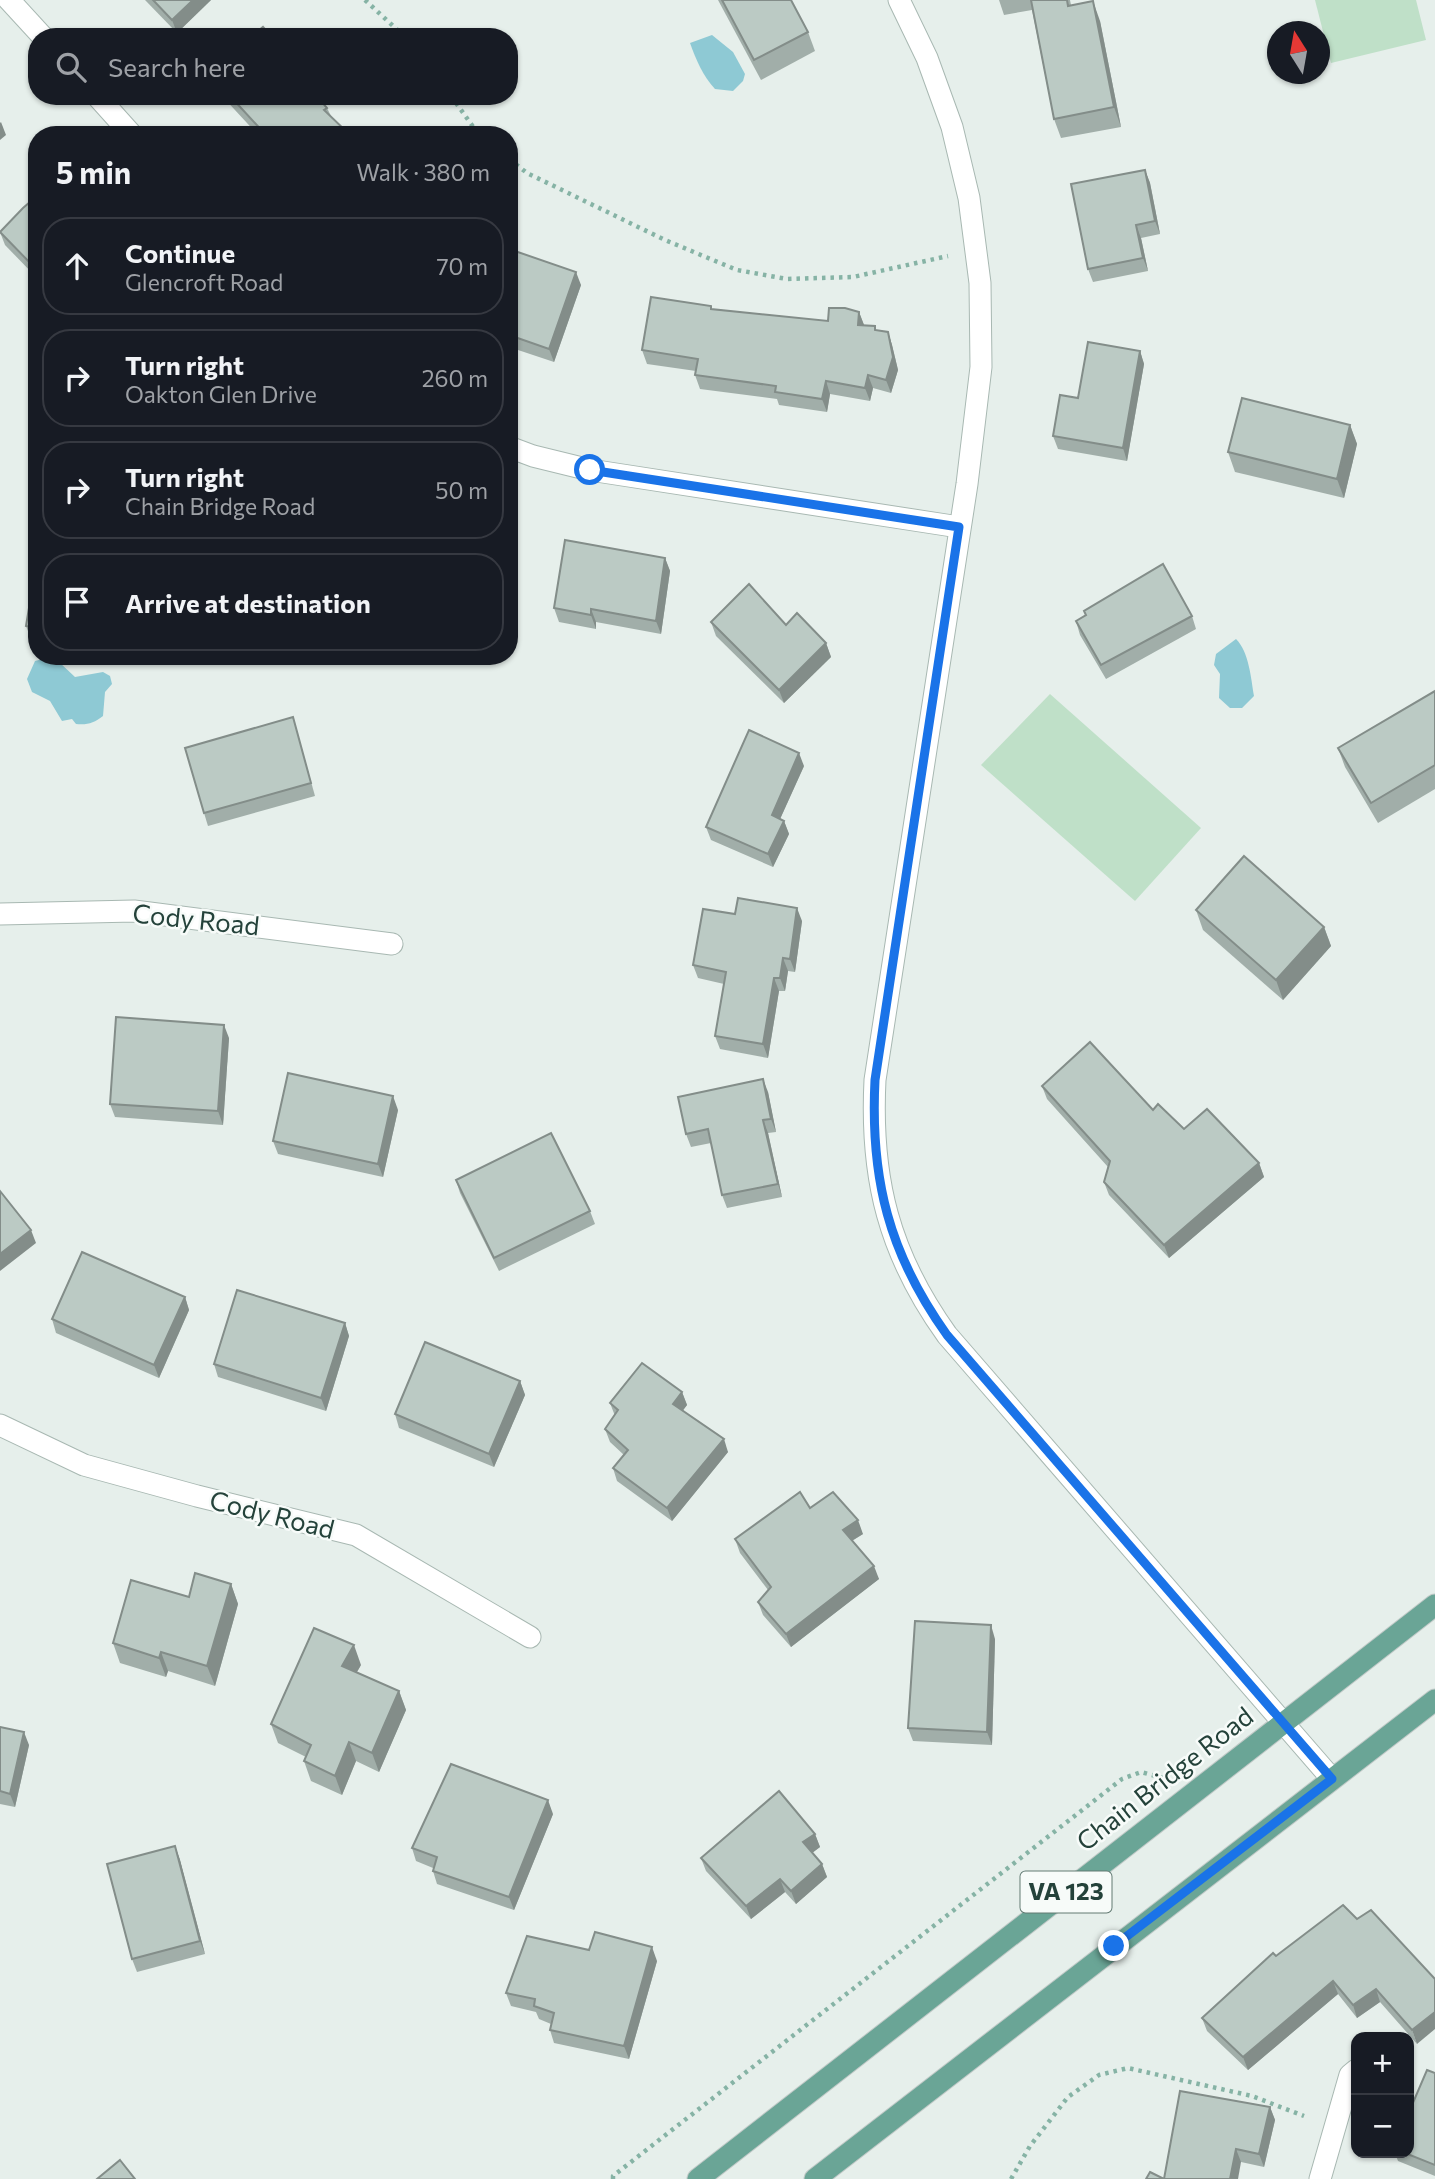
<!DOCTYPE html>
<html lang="en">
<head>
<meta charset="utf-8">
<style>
	body { margin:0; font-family:Commissioner,sans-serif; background:#242831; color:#f1f3f6 }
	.controls { position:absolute; right:21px; bottom:21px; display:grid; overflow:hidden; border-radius:14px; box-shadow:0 2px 5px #0004 }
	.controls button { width:63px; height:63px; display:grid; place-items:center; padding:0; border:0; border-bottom:2px solid #363941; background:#171b24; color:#f1f3f6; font:35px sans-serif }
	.compass { position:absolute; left:1267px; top:21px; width:63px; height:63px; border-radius:50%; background:#171b24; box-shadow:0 2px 5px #0004; rotate:349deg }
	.stop { position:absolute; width:21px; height:21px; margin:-16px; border:5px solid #1a73e8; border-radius:50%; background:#fff }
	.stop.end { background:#1a73e8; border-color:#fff; box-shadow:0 2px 7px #0008 }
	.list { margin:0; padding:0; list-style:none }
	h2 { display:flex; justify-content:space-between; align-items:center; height:91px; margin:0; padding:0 28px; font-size:30px }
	h2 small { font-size:23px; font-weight:400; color:#9ea1a6 }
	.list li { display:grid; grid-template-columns:46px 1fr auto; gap:21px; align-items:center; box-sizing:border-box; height:98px; margin:0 14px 14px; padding:0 14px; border:2px solid #363941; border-radius:28px }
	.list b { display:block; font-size:26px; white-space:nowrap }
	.list p { margin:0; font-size:23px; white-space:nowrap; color:#9ea1a6 }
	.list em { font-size:23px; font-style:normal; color:#9ea1a6 }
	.icon { flex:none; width:38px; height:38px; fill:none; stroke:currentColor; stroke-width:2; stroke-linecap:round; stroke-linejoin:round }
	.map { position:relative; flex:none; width:1435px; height:2179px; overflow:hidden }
	.search { position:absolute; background:#171b24; box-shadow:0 2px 5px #0004; left:28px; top:28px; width:490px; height:77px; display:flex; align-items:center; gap:18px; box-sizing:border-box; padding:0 24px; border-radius:28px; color:#9ea1a6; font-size:26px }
	.panel { position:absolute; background:#171b24; box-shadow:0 2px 5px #0004; left:28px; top:126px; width:490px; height:539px; border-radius:28px }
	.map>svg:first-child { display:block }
</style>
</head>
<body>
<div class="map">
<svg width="1435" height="2179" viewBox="0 0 1435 2179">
	<rect width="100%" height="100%" fill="#e6efeb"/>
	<g fill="#bfe0c8">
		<polygon points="1315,0 1416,0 1426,40 1331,63"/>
		<polygon points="1050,694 1201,828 1135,901 981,765"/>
	</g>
	<g fill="#8ec9d4">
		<path d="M712 35 733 52 745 74 743 81 733 91 715 89C703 76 696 60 690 43Z"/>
		<path d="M1236 639C1249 652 1251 678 1254 696L1242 708H1230L1219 698 1220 674 1214 665 1216 654Z"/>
		<path d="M47 658 59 662 75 677 103 672 110 676 112 684 105 692 103 716C94 723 88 725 76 724L72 719 62 721 50 701 32 692 27 679 35 661Z"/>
	</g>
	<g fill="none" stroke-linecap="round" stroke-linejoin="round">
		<defs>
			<g id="minor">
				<polyline points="9,0 43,37"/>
				<path d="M899 0 927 58 952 127 969 198 980 283 981 367 967 484 875 1080C870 1179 889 1254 947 1335L1332 1779"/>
				<polyline points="97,96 132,135"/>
				<polyline points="509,447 533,456 590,470 959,527"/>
				<polyline points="0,914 134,911 392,944"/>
				<polyline points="0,1425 84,1465 197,1496 356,1535 530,1637"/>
				<polyline points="1320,2179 1350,2075 1356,2070"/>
			</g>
			<g id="major">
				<polyline points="698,2179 1435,1605"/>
				<polyline points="815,2179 1435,1700"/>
			</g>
		</defs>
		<use href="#minor" stroke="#a8b8b2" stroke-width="23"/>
		<use href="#major" stroke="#c2cac8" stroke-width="23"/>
		<g stroke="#86b3a5" stroke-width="4.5" stroke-dasharray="3.5 5" stroke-linecap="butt">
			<polyline points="365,0 405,37"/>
			<polyline points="451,96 479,135"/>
			<polyline points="509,159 527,173 665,240 737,270 787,279 853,277 948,256"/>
			<polyline points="613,2179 613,2176 1122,1779 1141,1772 1163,1778"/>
			<polyline points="1011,2179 1030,2146 1068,2097 1099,2075 1128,2068 1252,2096 1304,2116"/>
		</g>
		<use href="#minor" stroke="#fff" stroke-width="21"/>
		<use href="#major" stroke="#6aa596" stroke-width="21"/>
	</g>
	<g fill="#a1aea9">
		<polygon points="145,0 211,0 177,33"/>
		<polygon points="718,0 791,0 808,32 815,51 761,80"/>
		<polygon points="999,0 1070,0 1071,5 1100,21 1121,127 1061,138 1054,119 1032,10 1004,15"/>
		<polygon points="222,96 317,96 327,108 331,116 350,135 258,135"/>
		<polygon points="1145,170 1150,183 1160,234 1141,238 1148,271 1093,282 1088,269"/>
		<polygon points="37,196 37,278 5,245 0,232"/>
		<polygon points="509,249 581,285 554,362 509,347"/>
		<polygon points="713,309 828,321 859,312 864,325 877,330 888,332 892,345 898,370 891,393 873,388 870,401 830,394 827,412 779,405 777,399 700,389 695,375 696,371 647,364 642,350"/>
		<polygon points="1140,351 1144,364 1127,461 1058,449 1053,436 1078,398"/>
		<polygon points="1350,425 1357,444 1344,498 1235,472 1228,452"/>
		<polygon points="665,558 670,571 661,634 596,622 596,629 559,622 554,608"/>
		<polygon points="37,560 37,640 31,639 26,626"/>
		<polygon points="1084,611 1192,616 1196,629 1106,679 1080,635 1076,621 1086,615"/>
		<polygon points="711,622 786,625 826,643 831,657 784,703 716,636"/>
		<polygon points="1435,691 1435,789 1378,823 1345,767 1338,748"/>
		<polygon points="297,731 315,796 208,826 204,813"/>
		<polygon points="804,766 780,819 784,821 789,834 773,867 711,840 706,827"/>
		<polygon points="1196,910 1324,927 1331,946 1283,1000 1203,930"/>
		<polygon points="735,914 802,921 795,972 788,971 785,991 779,991 768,1058 720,1049 715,1036 724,984 698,978 693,965"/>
		<polygon points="229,1038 223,1125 115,1117 110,1104"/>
		<polygon points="1042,1086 1153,1110 1184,1129 1259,1163 1264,1177 1169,1258 1109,1195 1104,1182 1108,1167 1047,1099"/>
		<polygon points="768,1092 776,1132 768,1133 782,1197 727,1208 722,1195 711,1143 691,1147 686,1134"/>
		<polygon points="398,1110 383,1177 278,1154 273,1141"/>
		<polygon points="456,1180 590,1211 595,1224 499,1271 460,1193"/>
		<polygon points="185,1297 189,1310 159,1378 56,1333 52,1319"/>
		<polygon points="345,1323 349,1336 326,1411 218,1377 214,1364"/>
		<polygon points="520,1381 525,1395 494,1467 399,1428 395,1414"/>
		<polygon points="682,1392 687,1405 683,1410 728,1452 672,1521 617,1481 613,1468 624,1455 610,1442 605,1429 615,1416 610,1403"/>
		<polygon points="810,1508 863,1534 852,1541 879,1579 791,1647 763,1615 758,1602 768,1590 740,1553 735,1539"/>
		<polygon points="231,1584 238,1604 215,1686 168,1671 166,1677 120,1663 113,1643 189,1597"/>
		<polygon points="995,1639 992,1745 913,1741 908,1728"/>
		<polygon points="361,1665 357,1672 399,1691 406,1710 379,1772 356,1761 342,1795 311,1781 304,1761 306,1757 278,1743 271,1724"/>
		<polygon points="0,1727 29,1745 15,1807 0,1804"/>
		<polygon points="553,1814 514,1910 437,1884 433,1871 433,1868 416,1861 412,1848"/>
		<polygon points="815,1834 820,1847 812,1853 822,1864 827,1877 796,1904 785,1892 751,1919 706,1871 701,1858"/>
		<polygon points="175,1846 180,1860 205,1954 137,1972 132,1959"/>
		<polygon points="1371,1910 1417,2044 1380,2002 1357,2018 1338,1994 1248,2070 1207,2031 1202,2018 1276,1956 1357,1919"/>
		<polygon points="589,1950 657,1961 629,2059 554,2043 550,2030 551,2024 539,2019 536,2012 511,2006 506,1993"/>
		<polygon points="1435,2073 1435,2176 1398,2161 1395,2153 1409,2153"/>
		<polygon points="1270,2107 1275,2120 1264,2167 1241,2162 1164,2179"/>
	</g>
	<g fill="#838d89">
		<polygon points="193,0 211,0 177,33 172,20"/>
		<polygon points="1093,1 1100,21 1121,127 1114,107"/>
		<polygon points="1,122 6,135 0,140 0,123"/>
		<polygon points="1145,170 1150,183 1160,234 1155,221"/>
		<polygon points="1136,225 1141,238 1148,271 1143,258"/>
		<polygon points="576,272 581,285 554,362 549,349"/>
		<polygon points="859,312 864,325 858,325"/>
		<polygon points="888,332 892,345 898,370 891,393 886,380"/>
		<polygon points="1140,351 1144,364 1127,461 1123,448"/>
		<polygon points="868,375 873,388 870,401 865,388"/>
		<polygon points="826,381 830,394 827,412 822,399"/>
		<polygon points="1350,425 1357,444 1344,498 1337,479"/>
		<polygon points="665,558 670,571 661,634 656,621"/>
		<polygon points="591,609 596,622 596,629 591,615"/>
		<polygon points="826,643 831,657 784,703 779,690"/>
		<polygon points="799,753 804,766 776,828 772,815"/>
		<polygon points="784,821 789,834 773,867 768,854"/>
		<polygon points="797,908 802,921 795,972 790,959"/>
		<polygon points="1324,927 1331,946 1283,1000 1276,980"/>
		<polygon points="783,958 788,971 785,991 780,978"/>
		<polygon points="774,978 779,991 768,1058 763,1044"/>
		<polygon points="224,1025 229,1038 223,1125 218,1111"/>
		<polygon points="763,1079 768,1092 776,1132 771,1119"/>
		<polygon points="393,1096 398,1110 383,1177 378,1164"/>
		<polygon points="763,1120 768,1133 782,1197 778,1184"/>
		<polygon points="1259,1163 1264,1177 1169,1258 1164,1245"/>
		<polygon points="31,1230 36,1243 0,1271 0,1254"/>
		<polygon points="185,1297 189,1310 159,1378 154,1365"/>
		<polygon points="345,1323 349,1336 326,1411 321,1398"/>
		<polygon points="520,1381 525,1395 494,1467 489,1454"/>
		<polygon points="682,1392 687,1405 678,1417 673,1404"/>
		<polygon points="724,1439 728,1452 672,1521 667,1508"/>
		<polygon points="858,1520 863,1534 848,1543 843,1530"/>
		<polygon points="874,1566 879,1579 791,1647 786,1634"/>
		<polygon points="231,1584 238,1604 215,1686 207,1666"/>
		<polygon points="991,1625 995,1639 992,1745 987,1732"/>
		<polygon points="354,1645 361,1665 349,1685 342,1666"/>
		<polygon points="161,1652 168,1671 166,1677 159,1658"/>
		<polygon points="399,1691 406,1710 379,1772 372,1753"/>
		<polygon points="24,1732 29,1745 15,1807 10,1794"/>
		<polygon points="349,1742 356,1761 342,1795 335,1776"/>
		<polygon points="548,1800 553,1814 514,1910 509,1897"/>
		<polygon points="815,1834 820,1847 808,1856 803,1842"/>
		<polygon points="175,1846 180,1860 205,1954 200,1941"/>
		<polygon points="822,1864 827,1877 796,1904 791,1891"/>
		<polygon points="780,1879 785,1892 751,1919 746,1906"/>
		<polygon points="652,1947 657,1961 629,2059 624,2046"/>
		<polygon points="1333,1981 1338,1994 1248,2070 1243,2057"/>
		<polygon points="1376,1989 1380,2002 1357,2018 1353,2005"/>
		<polygon points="1435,2012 1435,2029 1417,2044 1412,2030"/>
		<polygon points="1270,2107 1275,2120 1264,2167 1259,2154"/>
		<polygon points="1236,2149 1241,2162 1238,2179 1230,2179"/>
	</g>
	<g fill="#bbcac4" stroke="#838d89" stroke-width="2">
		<polygon points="153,0 193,0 172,20"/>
		<polygon points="722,0 791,0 808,32 754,60"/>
		<polygon points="1031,0 1067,0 1068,6 1093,1 1114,107 1054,119"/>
		<polygon points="263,27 272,37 246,37 249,33 252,36"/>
		<polygon points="230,96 317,96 327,108 324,110 350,135 266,135"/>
		<polygon points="1145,170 1155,221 1136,225 1143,258 1088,269 1071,184"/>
		<polygon points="37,196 37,270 0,232 23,208"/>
		<polygon points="509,249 576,272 549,349 509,335"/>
		<polygon points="651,297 711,306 711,309 828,321 829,308 845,308 859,312 858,325 875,326 875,330 888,332 893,357 886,380 868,375 865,388 826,381 822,399 775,392 776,386 695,375 698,359 642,350"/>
		<polygon points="1088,342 1140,351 1123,448 1053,436 1060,395 1078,398"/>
		<polygon points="1242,398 1350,425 1337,479 1228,452"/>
		<polygon points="565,540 665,558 656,621 591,609 591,615 554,608"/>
		<polygon points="37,560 37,628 26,626"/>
		<polygon points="1163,564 1192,616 1101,665 1076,621 1086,615 1084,611"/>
		<polygon points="749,584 786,625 797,613 826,643 779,690 711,622"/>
		<polygon points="1435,691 1435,765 1371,803 1338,748"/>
		<polygon points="293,717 311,783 204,813 185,748"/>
		<polygon points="749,730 799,753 772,815 784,821 768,854 706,827"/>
		<polygon points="1244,856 1324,927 1276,980 1196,910"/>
		<polygon points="738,898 797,908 790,959 783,958 780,978 774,978 763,1044 715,1036 726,972 693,965 703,909 735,914"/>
		<polygon points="116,1017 224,1025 218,1111 110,1104"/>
		<polygon points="1090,1042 1153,1110 1158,1104 1184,1129 1207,1109 1259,1163 1164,1245 1104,1182 1110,1161 1042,1086"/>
		<polygon points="288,1073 393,1096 378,1164 273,1141"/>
		<polygon points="763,1079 771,1119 763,1120 778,1184 722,1195 708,1129 686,1134 678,1097"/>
		<polygon points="551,1133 590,1211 494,1258 456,1180"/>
		<polygon points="0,1191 31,1230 0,1254"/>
		<polygon points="82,1252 185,1297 154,1365 52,1319"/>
		<polygon points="237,1290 345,1323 321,1398 214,1364"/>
		<polygon points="425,1342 520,1381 489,1454 395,1414"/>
		<polygon points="642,1363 682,1392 673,1404 724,1439 667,1508 613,1468 628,1450 605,1429 618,1410 610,1403"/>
		<polygon points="800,1492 810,1508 833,1492 858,1520 843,1530 874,1566 786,1634 758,1602 771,1587 735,1539"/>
		<polygon points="195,1573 231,1584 207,1666 161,1652 159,1658 113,1643 131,1580 189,1597"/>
		<polygon points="915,1621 991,1625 987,1732 908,1728"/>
		<polygon points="314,1628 354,1645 342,1666 399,1691 372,1753 349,1742 335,1776 304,1761 311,1745 271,1724"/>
		<polygon points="0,1727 24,1732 10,1794 0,1791"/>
		<polygon points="451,1764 548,1800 509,1897 433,1871 437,1857 412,1848"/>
		<polygon points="779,1791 815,1834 803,1842 822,1864 791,1891 780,1879 746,1906 701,1858"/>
		<polygon points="175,1846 200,1941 132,1959 107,1864"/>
		<polygon points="1343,1905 1357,1919 1371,1910 1435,1979 1435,2012 1412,2030 1376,1989 1353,2005 1333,1981 1243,2057 1202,2018 1273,1953 1276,1956"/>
		<polygon points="595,1932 652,1947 624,2046 550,2030 554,2013 534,2006 535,1999 506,1993 527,1936 589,1950"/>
		<polygon points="1427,2070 1435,2073 1435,2165 1405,2153 1409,2153 1409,2112"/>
		<polygon points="1180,2091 1270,2107 1259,2154 1236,2149 1230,2179 1164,2179"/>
		<polygon points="120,2160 135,2179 97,2179"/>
		<polygon points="1150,2172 1164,2179 1146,2179"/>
	</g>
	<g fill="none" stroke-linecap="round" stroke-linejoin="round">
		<path stroke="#1a73e8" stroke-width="9" d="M590 470 959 527 875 1080C870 1179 889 1254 947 1335L1332 1779 1114 1946"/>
	</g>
	<g text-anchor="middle" stroke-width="5" stroke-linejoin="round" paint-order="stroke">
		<rect fill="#f7fbf9" stroke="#637a73" stroke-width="2" x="1020.5" y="1871.5" width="91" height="41" rx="5"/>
		<g font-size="24" font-weight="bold" fill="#24423a">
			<text x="1066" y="1900">VA 123</text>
		</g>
		<g font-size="26" fill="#24423a" stroke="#f7fbf9">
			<text transform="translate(196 920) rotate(6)" y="9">Cody Road</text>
			<text transform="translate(272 1515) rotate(14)" y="9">Cody Road</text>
			<text transform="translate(1165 1779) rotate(-38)" y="9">Chain Bridge Road</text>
		</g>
	</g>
</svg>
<div class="controls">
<button>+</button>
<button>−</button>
</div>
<svg class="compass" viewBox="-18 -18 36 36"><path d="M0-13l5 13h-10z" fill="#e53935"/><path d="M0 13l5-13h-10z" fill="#9ea1a6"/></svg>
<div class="stop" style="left:590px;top:470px"></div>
<div class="stop end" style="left:1114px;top:1946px"></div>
<div class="search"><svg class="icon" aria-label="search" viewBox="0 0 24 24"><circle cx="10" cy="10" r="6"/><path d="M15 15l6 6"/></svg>Search here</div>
<section class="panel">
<h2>5 min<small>Walk · 380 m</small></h2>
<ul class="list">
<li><svg class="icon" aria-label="ahead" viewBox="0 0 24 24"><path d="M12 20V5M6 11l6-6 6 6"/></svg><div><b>Continue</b><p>Glencroft Road</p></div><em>70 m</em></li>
<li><svg class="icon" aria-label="right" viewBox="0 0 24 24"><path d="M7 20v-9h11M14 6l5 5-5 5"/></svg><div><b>Turn right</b><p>Oakton Glen Drive</p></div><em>260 m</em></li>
<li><svg class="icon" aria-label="right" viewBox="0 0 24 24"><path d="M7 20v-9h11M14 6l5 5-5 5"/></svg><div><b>Turn right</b><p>Chain Bridge Road</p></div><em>50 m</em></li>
<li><svg class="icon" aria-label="arrive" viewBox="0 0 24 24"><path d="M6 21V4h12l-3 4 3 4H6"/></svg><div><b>Arrive at destination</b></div></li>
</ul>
</section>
</div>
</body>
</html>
